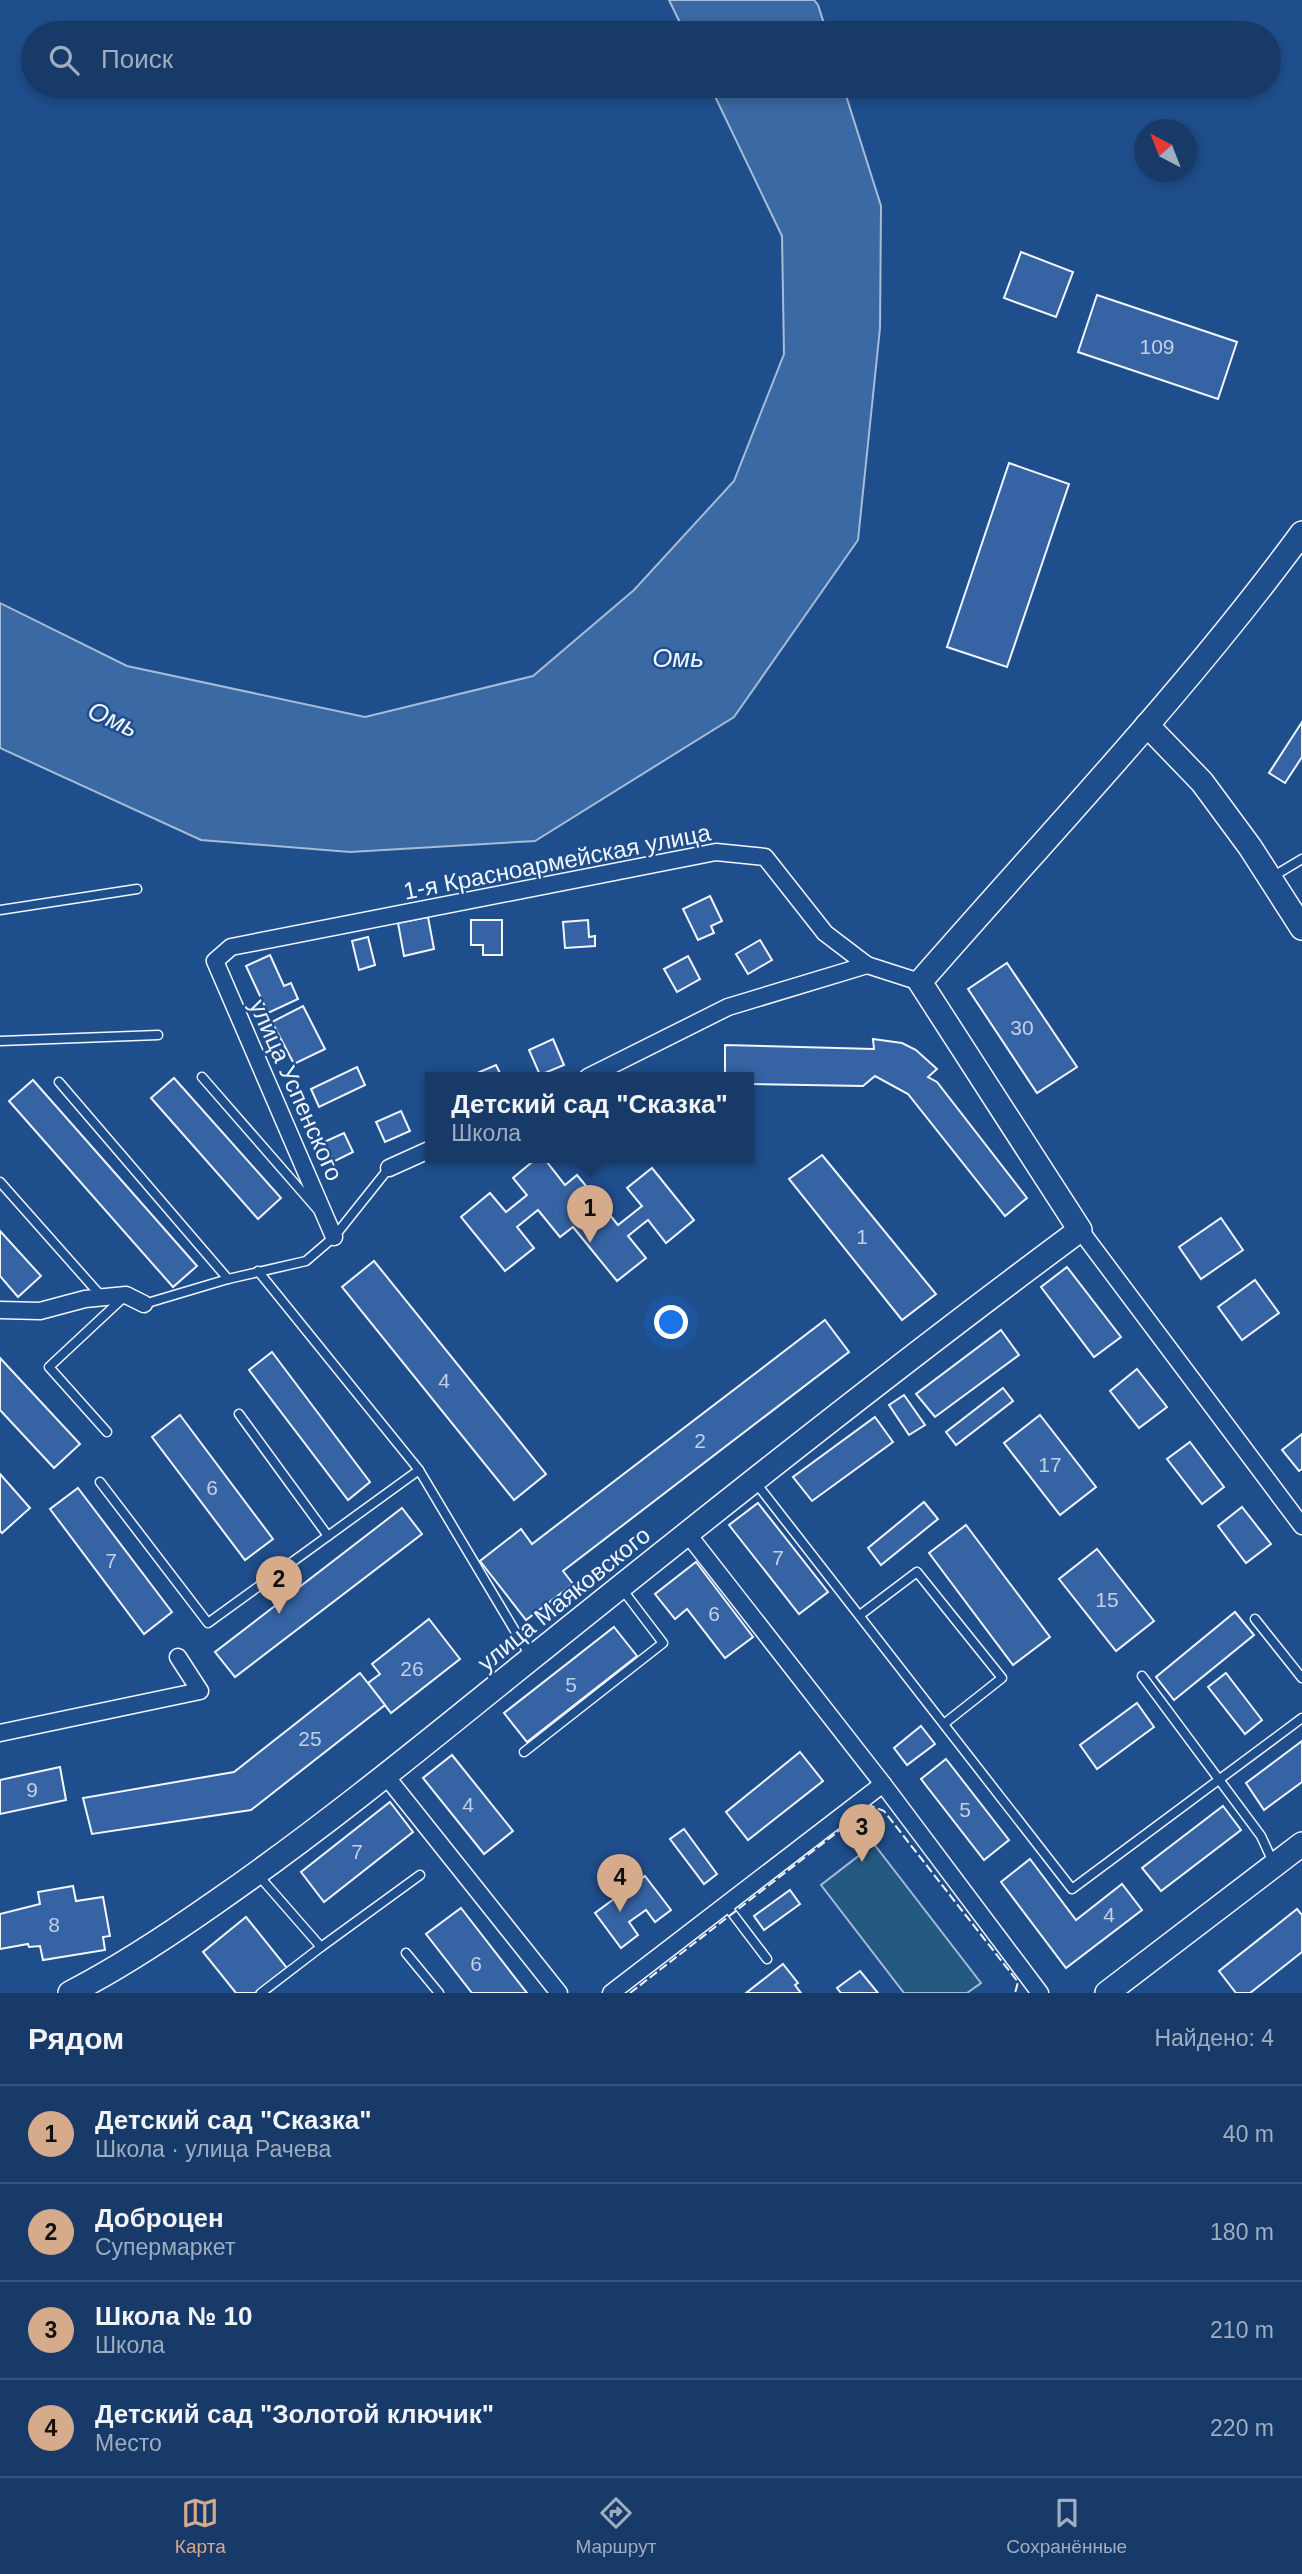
<!DOCTYPE html>
<html lang="ru">
<head>
<meta charset="utf-8">
<style>
	body { margin:0; font-family:Helvetica,sans-serif; background:#20416f; color:#f1f3f6 }
	.compass { position:absolute; left:1134px; top:119px; width:63px; height:63px; border-radius:50%; background:#173a69; box-shadow:0 4px 10px #0003; rotate:318deg }
	.you { position:absolute; left:672px; top:1323px; width:24px; height:24px; margin:-18px; border:5px solid #fff; border-radius:50%; background:#1a73e8; box-shadow:0 0 0 10px #1a73e833 }
	.badge { display:grid; place-items:center; width:46px; height:46px; border-radius:50%; background:#d6ab8b; color:#111; font-size:23px; font-weight:700 }
	.pin { position:absolute; translate:-50% -58px; filter:drop-shadow(0 2px 4px #0008) }
	.pin::after { content:''; position:absolute; top:37px; width:24px; height:21px; background:inherit; clip-path:polygon(0 0,100% 0,50% 100%) }
	.popup { position:absolute; left:425px; top:1072px; width:329px; height:91px; box-sizing:border-box; display:grid; place-content:center; border-radius:0px; background:#173a69; filter:drop-shadow(0 2px 5px #0005); font-size:23px; white-space:nowrap; color:#9eadc0 }
	.popup b { font-size:26px; color:#f1f3f6 }
	.popup::after { content:''; position:absolute; left:50%; top:100%; margin-left:-14px; border:14px solid transparent; border-top-color:#173a69 }
	.list { margin:0; padding:0; list-style:none }
	h2 { display:flex; justify-content:space-between; align-items:center; height:91px; margin:0; padding:0 28px; font-size:30px }
	h2 small { font-size:23px; font-weight:400; color:#9eadc0 }
	.list li { display:grid; grid-template-columns:46px 1fr auto; gap:21px; align-items:center; box-sizing:border-box; height:98px; padding:0 28px; border-top:2px solid #36547d }
	.list b { display:block; font-size:26px; white-space:nowrap }
	.list p { margin:0; font-size:23px; white-space:nowrap; color:#9eadc0 }
	.list em { font-size:23px; font-style:normal; color:#9eadc0 }
	.icon { flex:none; width:38px; height:38px; fill:none; stroke:currentColor; stroke-width:2; stroke-linecap:round; stroke-linejoin:round }
	.map { position:relative; flex:none; width:1302px; height:1993px; overflow:hidden }
	.search { position:absolute; background:#173a69; box-shadow:0 4px 10px #0003; left:21px; right:21px; top:21px; height:77px; display:flex; align-items:center; gap:18px; box-sizing:border-box; padding:0 24px; border-radius:38px; color:#9eadc0; font-size:26px }
	.sheet { height:483px; background:#173a69 }
	nav { display:flex; justify-content:space-around; align-items:center; box-sizing:border-box; height:98px; border-top:2px solid #36547d; background:#173a69; font-size:19px; color:#9eadc0 }
	nav a { display:grid; justify-items:center; gap:4px }
	nav .on { color:#d6ab8b }
	.map>svg:first-child { display:block }
</style>
</head>
<body>
<div class="map">
<svg width="1302" height="1993" viewBox="0 0 1302 1993">
	<rect width="100%" height="100%" fill="#1f4e8c"/>
	<polygon fill="#245a82" stroke="#a8bbd7" stroke-width="2" points="874,1844 981,1983 967,1993 904,1993 821,1885"/>
	<g fill="#3b69a3" stroke="#a8bbd7" stroke-width="2">
		<polygon points="669,0 814,0 818,5 827,33 685,33"/>
		<polygon points="710,86 843,86 881,206 880,328 858,540 734,717 535,841 350,852 201,840 0,748 0,603 127,666 365,717 533,676 634,590 734,481 784,354 782,236"/>
	</g>
	<g fill="#3563a3" stroke="#f2f6ff" stroke-width="2">
		<polygon points="1021,252 1073,272 1056,317 1004,298"/>
		<polygon points="1097,295 1237,342 1218,399 1078,352"/>
		<polygon points="1009,463 1069,484 1007,667 947,647"/>
		<polygon points="1302,722 1302,757 1285,783 1269,773"/>
		<polygon points="710,896 722,921 711,926 714,933 698,940 683,909"/>
		<polygon points="428,917 434,949 404,956 398,923"/>
		<polygon points="471,920 502,920 502,955 483,955 483,945 471,945"/>
		<polygon points="588,920 589,937 595,936 595,946 565,948 563,922"/>
		<polygon points="368,937 375,965 359,970 352,941"/>
		<polygon points="760,940 772,960 748,974 736,954"/>
		<polygon points="270,955 284,986 291,983 298,999 268,1013 246,966"/>
		<polygon points="688,956 700,979 677,992 664,969"/>
		<polygon points="1007,963 1077,1067 1037,1093 968,989"/>
		<polygon points="303,1006 325,1049 294,1064 272,1022"/>
		<polygon points="553,1039 564,1065 540,1075 529,1050"/>
		<polygon points="873,1039 902,1043 916,1050 937,1069 928,1077 937,1082 1027,1198 1005,1216 908,1094 875,1076 863,1086 749,1084 749,1077 725,1077 725,1045 874,1049"/>
		<polygon points="496,1065 502,1077 471,1077 470,1076"/>
		<polygon points="357,1067 365,1085 319,1107 311,1089"/>
		<polygon points="174,1078 281,1198 258,1219 151,1098"/>
		<polygon points="33,1080 197,1266 173,1287 9,1101"/>
		<polygon points="401,1111 410,1131 385,1142 376,1122"/>
		<polygon points="344,1133 353,1152 333,1162 324,1142"/>
		<polygon points="822,1155 936,1294 902,1320 789,1179"/>
		<polygon points="538,1157 543,1157 565,1185 577,1175 618,1225 642,1206 627,1188 652,1168 694,1220 666,1243 648,1220 628,1236 646,1258 617,1281 573,1227 560,1237 538,1210 517,1227 534,1248 505,1271 461,1217 490,1193 506,1212 527,1195 513,1178"/>
		<polygon points="1221,1218 1243,1250 1201,1279 1179,1247"/>
		<polygon points="0,1231 41,1276 18,1297 0,1276"/>
		<polygon points="374,1261 546,1474 514,1500 342,1287"/>
		<polygon points="1067,1267 1121,1337 1094,1357 1041,1287"/>
		<polygon points="1255,1280 1279,1313 1242,1340 1218,1307"/>
		<polygon points="825,1320 849,1352 563,1571 573,1584 526,1620 480,1561 521,1529 532,1544"/>
		<polygon points="1001,1330 1019,1355 935,1417 916,1394"/>
		<polygon points="272,1352 370,1482 348,1500 249,1370"/>
		<polygon points="0,1358 80,1444 54,1468 0,1410"/>
		<polygon points="1137,1369 1167,1407 1139,1428 1110,1391"/>
		<polygon points="1003,1388 1013,1401 956,1445 946,1432"/>
		<polygon points="904,1395 925,1425 909,1435 889,1405"/>
		<polygon points="180,1415 273,1539 245,1560 152,1437"/>
		<polygon points="1040,1415 1096,1487 1060,1515 1004,1443"/>
		<polygon points="875,1417 893,1442 812,1501 793,1477"/>
		<polygon points="1302,1434 1302,1469 1299,1471 1282,1450"/>
		<polygon points="1190,1442 1224,1487 1202,1504 1167,1459"/>
		<polygon points="0,1474 30,1508 2,1533 0,1531"/>
		<polygon points="78,1488 172,1612 144,1634 50,1509"/>
		<polygon points="924,1502 938,1519 881,1565 868,1548"/>
		<polygon points="758,1503 828,1592 799,1614 729,1525"/>
		<polygon points="1242,1507 1271,1544 1246,1563 1218,1526"/>
		<polygon points="402,1508 422,1534 235,1677 215,1652"/>
		<polygon points="966,1525 1050,1637 1013,1665 929,1553"/>
		<polygon points="1097,1549 1154,1621 1116,1651 1059,1579"/>
		<polygon points="696,1562 753,1637 725,1658 687,1609 675,1619 655,1594"/>
		<polygon points="1235,1612 1254,1635 1174,1700 1156,1677"/>
		<polygon points="429,1619 460,1659 391,1713 368,1683 380,1674 372,1664"/>
		<polygon points="614,1627 637,1656 527,1742 504,1713"/>
		<polygon points="360,1673 385,1705 251,1810 92,1834 83,1798 234,1772"/>
		<polygon points="1226,1673 1262,1720 1245,1734 1208,1687"/>
		<polygon points="1137,1703 1154,1727 1097,1769 1080,1745"/>
		<polygon points="921,1726 935,1744 907,1765 894,1748"/>
		<polygon points="1302,1741 1302,1782 1264,1810 1246,1783"/>
		<polygon points="800,1752 823,1781 748,1840 726,1812"/>
		<polygon points="452,1755 513,1831 484,1854 423,1778"/>
		<polygon points="946,1759 1009,1840 984,1860 921,1779"/>
		<polygon points="60,1767 66,1800 0,1814 0,1780"/>
		<polygon points="390,1802 413,1832 324,1902 301,1872"/>
		<polygon points="1223,1806 1241,1830 1161,1891 1142,1868"/>
		<polygon points="684,1829 717,1874 704,1884 670,1839"/>
		<polygon points="1030,1859 1076,1920 1122,1884 1142,1910 1066,1968 1001,1882"/>
		<polygon points="645,1876 671,1910 655,1922 646,1910 629,1922 638,1935 621,1948 595,1913"/>
		<polygon points="73,1886 76,1901 103,1897 110,1936 103,1937 105,1950 43,1960 40,1946 29,1947 28,1944 0,1949 0,1914 40,1904 38,1892"/>
		<polygon points="790,1890 800,1904 764,1930 754,1916"/>
		<polygon points="461,1908 527,1993 472,1993 426,1934"/>
		<polygon points="1297,1909 1302,1915 1302,1952 1250,1993 1236,1993 1219,1971"/>
		<polygon points="246,1917 287,1968 255,1993 236,1993 203,1952"/>
		<polygon points="783,1964 798,1983 795,1985 801,1993 746,1993"/>
		<polygon points="860,1971 878,1993 841,1993 837,1988"/>
	</g>
	<g fill="none" stroke-linecap="round" stroke-linejoin="round">
		<defs>
			<g id="lane">
				<polyline points="1272,877 1302,859"/>
				<polyline points="0,910 137,889"/>
				<polyline points="0,1041 158,1035"/>
				<polyline points="202,1077 317,1209"/>
				<polyline points="59,1082 228,1279"/>
				<polyline points="0,1182 102,1297"/>
				<polyline points="258,1271 419,1470"/>
				<polyline points="144,1304 228,1279 306,1261 334,1237 389,1168"/>
				<polyline points="239,1414 328,1536"/>
				<polyline points="107,1432 49,1367 124,1297"/>
				<polyline points="100,1482 208,1623 419,1470 530,1656"/>
				<polyline points="756,1483 1072,1889 1302,1718"/>
				<polyline points="860,1615 917,1572 1002,1678 945,1723"/>
				<polyline points="1255,1619 1302,1678"/>
				<polyline points="1142,1676 1261,1836 1273,1862"/>
				<polyline points="524,1752 663,1643 622,1589"/>
				<polyline points="259,1876 321,1947 420,1875"/>
				<polyline points="726,1905 767,1959"/>
				<polyline points="406,1953 439,1993"/>
				<polyline points="261,1993 321,1947"/>
			</g>
			<g id="street">
				<polyline points="588,1077 728,1007 867,965"/>
				<polyline points="389,1168 431,1149"/>
				<polyline points="1080,1230 1302,1526"/>
				<polyline points="334,1237 215,961 231,947 716,852 765,857 825,933 867,965 920,982"/>
				<polyline points="0,1310 40,1311 85,1299 126,1295 144,1304"/>
				<polyline points="687,1533 883,1784 1040,1993"/>
				<polyline points="0,1733 200,1691 178,1657"/>
				<polyline points="386,1776 559,1993"/>
				<polyline points="611,1993 883,1784"/>
			</g>
			<g id="secondary">
				<polyline points="1147,725 1202,782 1250,847 1302,928"/>
				<path d="M70 1993C121 1967 169 1935 216 1902 317 1832 413 1754 508 1677 697 1525 886 1374 1080 1230L920 982C1049 834 1185 692 1302 533"/>
				<polyline points="1107,1993 1302,1844"/>
			</g>
		</defs>
		<use href="#lane" stroke="#f2f6ff" stroke-width="11"/>
		<use href="#street" stroke="#f2f6ff" stroke-width="19"/>
		<use href="#secondary" stroke="#f2f6ff" stroke-width="26"/>
		<use href="#lane" stroke="#1f4e8c" stroke-width="8"/>
		<use href="#street" stroke="#1f4e8c" stroke-width="16"/>
		<use href="#secondary" stroke="#1f4e8c" stroke-width="23"/>
		<polyline stroke="#f2f6ff" stroke-width="2" stroke-dasharray="9 3.5" stroke-linecap="butt" points="630,1993 871,1806 884,1811 1018,1982 1015,1993"/>
	</g>
	<g text-anchor="middle" stroke-width="5" stroke-linejoin="round" paint-order="stroke">
		<g font-size="21" fill="#c3d1e8">
			<text x="1157" y="354">109</text>
			<text x="1022" y="1035">30</text>
			<text x="862" y="1244">1</text>
			<text x="444" y="1388">4</text>
			<text x="700" y="1448">2</text>
			<text x="1050" y="1472">17</text>
			<text x="212" y="1495">6</text>
			<text x="778" y="1565">7</text>
			<text x="111" y="1568">7</text>
			<text x="1107" y="1607">15</text>
			<text x="714" y="1621">6</text>
			<text x="412" y="1676">26</text>
			<text x="571" y="1692">5</text>
			<text x="310" y="1746">25</text>
			<text x="32" y="1797">9</text>
			<text x="468" y="1812">4</text>
			<text x="965" y="1817">5</text>
			<text x="357" y="1859">7</text>
			<text x="1109" y="1922">4</text>
			<text x="54" y="1932">8</text>
			<text x="476" y="1971">6</text>
		</g>
		<g font-size="24" fill="#f2f6ff" stroke="#1f4e8c">
			<text transform="translate(557 862) rotate(-11)" y="8">1-я Красноармейская улица</text>
			<text transform="translate(296 1090) rotate(66)" y="8">улица Успенского</text>
			<text transform="translate(564 1599) rotate(-39)" y="8">улица Маяковского</text>
		</g>
		<g font-size="26" font-style="italic" fill="#f2f6ff" stroke="#1f4e8c">
			<text x="678" y="667">Омь</text>
			<text transform="translate(113 719) rotate(24)" y="9">Омь</text>
		</g>
	</g>
</svg>
<svg class="compass" viewBox="-18 -18 36 36"><path d="M0-13l5 13h-10z" fill="#e53935"/><path d="M0 13l5-13h-10z" fill="#9eadc0"/></svg>
<div class="you"></div>
<div class="pin badge" style="left:590px;top:1243px">1</div>
<div class="popup"><b>Детский сад &quot;Сказка&quot;</b>Школа</div>
<div class="pin badge" style="left:279px;top:1614px">2</div>
<div class="pin badge" style="left:862px;top:1862px">3</div>
<div class="pin badge" style="left:620px;top:1912px">4</div>
<div class="search"><svg class="icon" aria-label="search" viewBox="0 0 24 24"><circle cx="10" cy="10" r="6"/><path d="M15 15l6 6"/></svg>Поиск</div>
</div>
<section class="sheet">
<h2>Рядом<small>Найдено: 4</small></h2>
<ul class="list">
<li><span class="badge">1</span><div><b>Детский сад &quot;Сказка&quot;</b><p>Школа · улица Рачева</p></div><em>40 m</em></li>
<li><span class="badge">2</span><div><b>Доброцен</b><p>Супермаркет</p></div><em>180 m</em></li>
<li><span class="badge">3</span><div><b>Школа № 10</b><p>Школа</p></div><em>210 m</em></li>
<li><span class="badge">4</span><div><b>Детский сад &quot;Золотой ключик&quot;</b><p>Место</p></div><em>220 m</em></li>
</ul>
</section>
<nav>
<a class="on"><svg class="icon" aria-label="map" viewBox="0 0 24 24"><path d="M3 6l6-2 6 2 6-2v14l-6 2-6-2-6 2zM9 4v14M15 6v14"/></svg>Карта</a>
<a><svg class="icon" aria-label="directions" viewBox="0 0 24 24"><path d="M12 3l9 9-9 9-9-9zM9 14v-3h6M13 9l2 2-2 2"/></svg>Маршрут</a>
<a><svg class="icon" aria-label="saved" viewBox="0 0 24 24"><path d="M7 4h10v16l-5-4-5 4z"/></svg>Сохранённые</a>
</nav>
</body>
</html>
